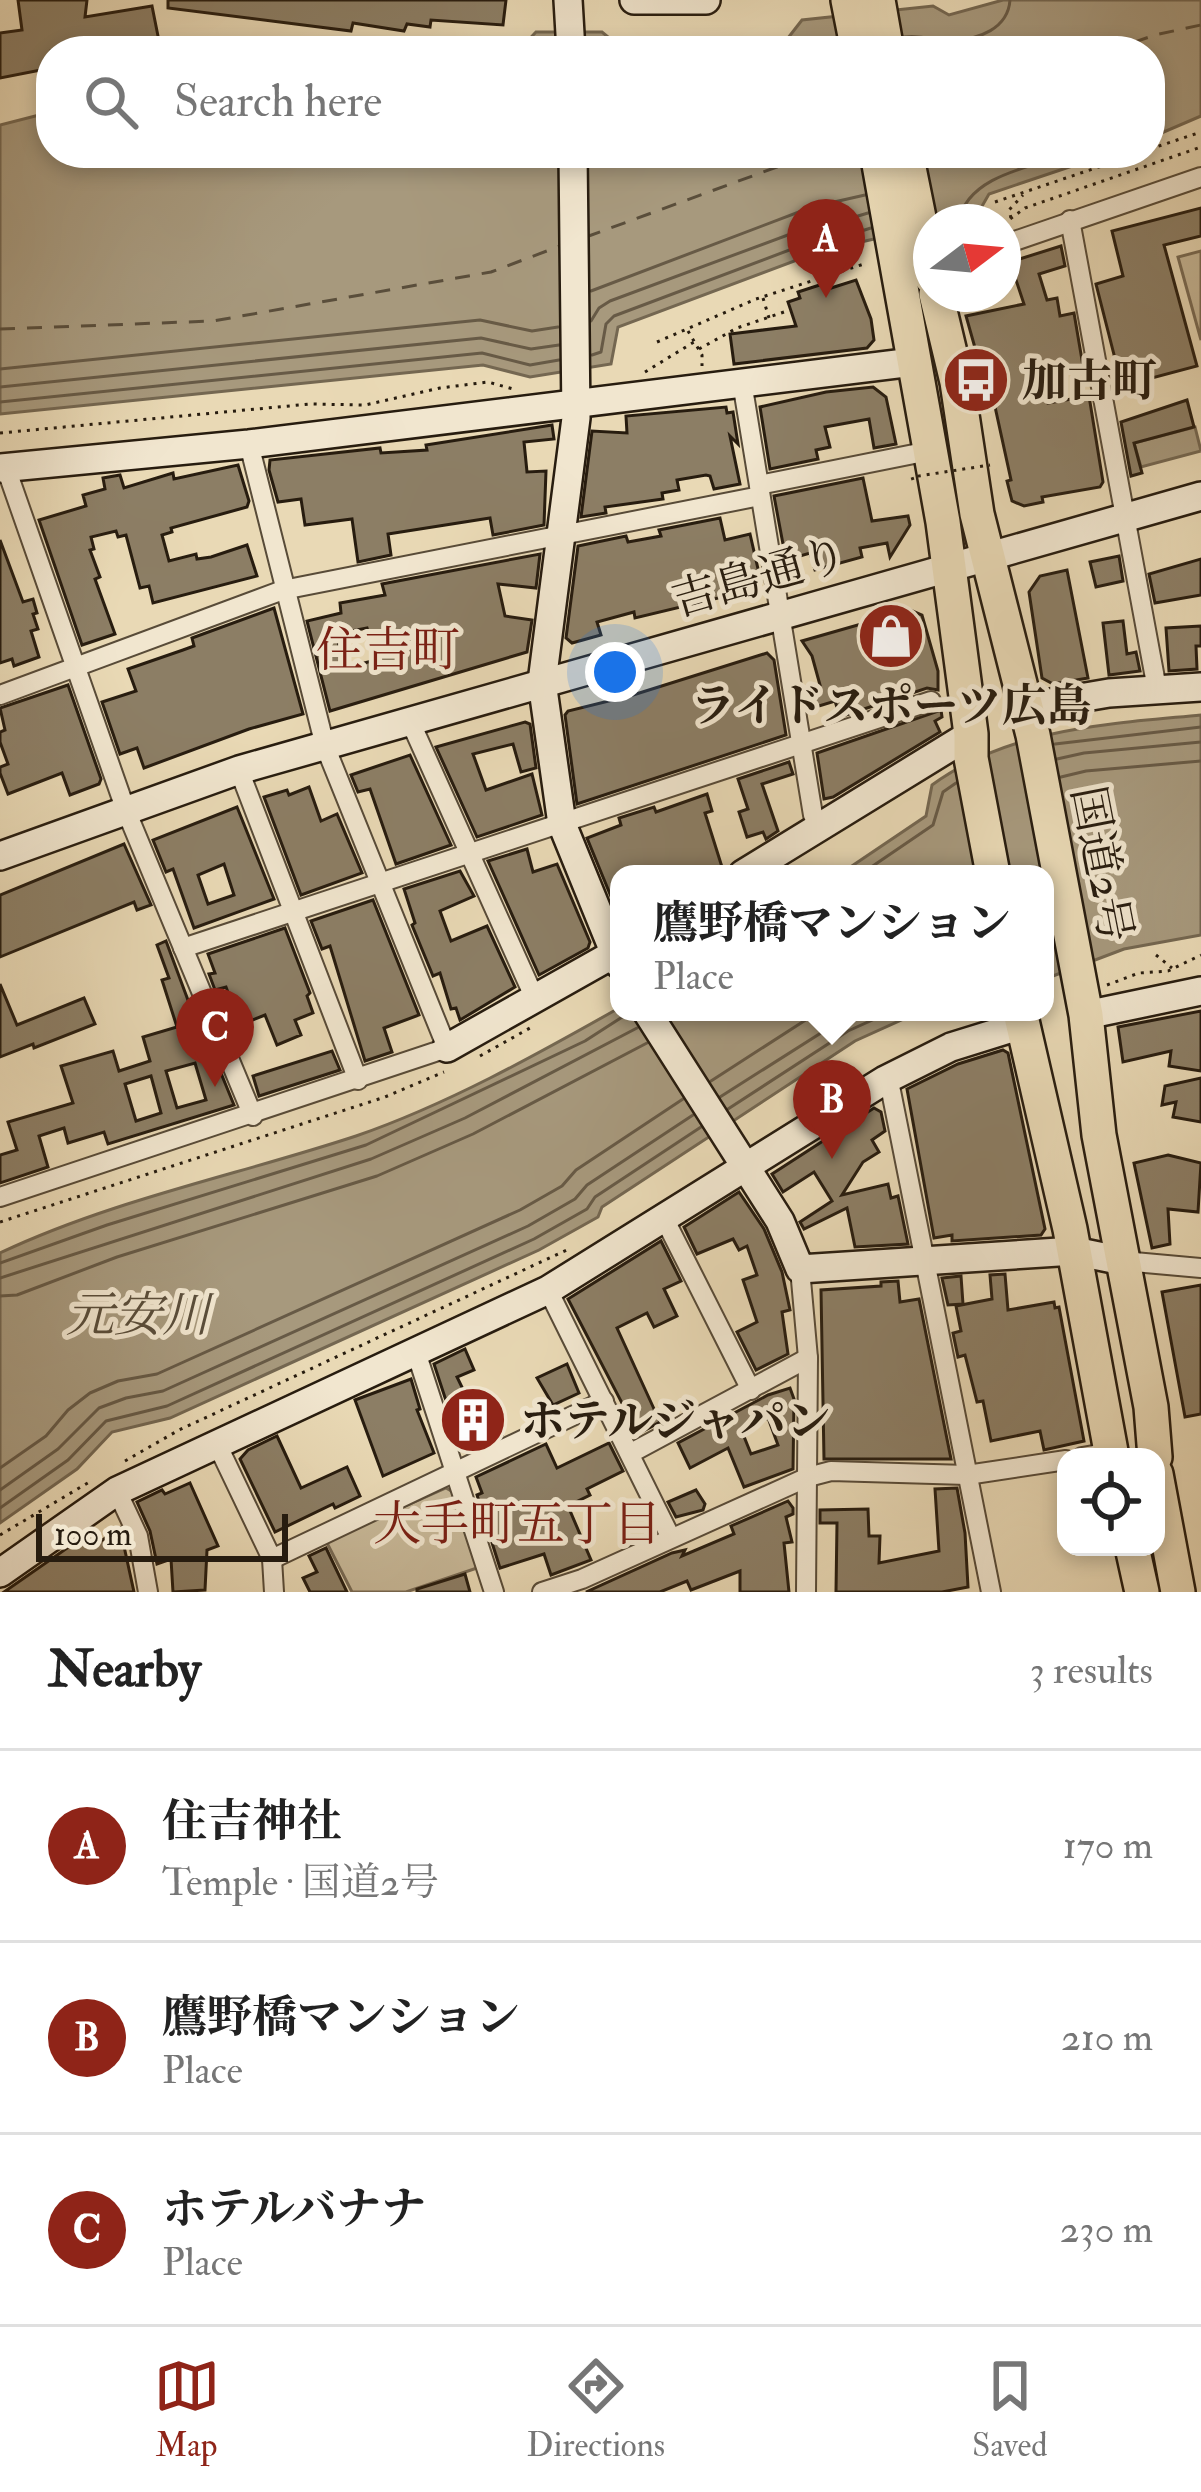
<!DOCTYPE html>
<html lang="en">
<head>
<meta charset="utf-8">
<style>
	body { margin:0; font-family:"IM FELL Double Pica","Noto Serif JP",serif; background:#f2f2f2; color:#222 }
	.controls { position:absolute; right:36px; bottom:36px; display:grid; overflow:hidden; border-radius:24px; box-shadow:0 6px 18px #0003 }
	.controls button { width:108px; height:108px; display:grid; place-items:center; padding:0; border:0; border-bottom:3px solid #e0e0e0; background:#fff; color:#222; font:60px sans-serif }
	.compass { position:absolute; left:913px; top:204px; width:108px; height:108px; border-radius:50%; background:#fff; box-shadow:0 6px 18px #0003; rotate:74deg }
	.scale { position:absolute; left:36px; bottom:30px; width:252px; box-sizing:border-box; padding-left:12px; border:6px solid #271c0f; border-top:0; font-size:33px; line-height:42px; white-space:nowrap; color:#271c0f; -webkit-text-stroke:9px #f1e6cf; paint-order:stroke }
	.you { position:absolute; left:615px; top:672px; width:42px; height:42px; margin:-30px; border:9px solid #fff; border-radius:50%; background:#1a73e8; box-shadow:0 0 0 18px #1a73e833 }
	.badge { display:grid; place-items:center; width:78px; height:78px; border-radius:50%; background:#8f2418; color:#fff; font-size:39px; font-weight:700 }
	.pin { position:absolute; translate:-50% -99px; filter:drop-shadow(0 3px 6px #0008) }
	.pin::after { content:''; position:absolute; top:63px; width:42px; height:36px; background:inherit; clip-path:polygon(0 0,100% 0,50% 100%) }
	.popup { position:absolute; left:610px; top:865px; width:444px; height:156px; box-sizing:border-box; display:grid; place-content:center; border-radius:24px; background:#fff; filter:drop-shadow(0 3px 9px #0005); font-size:39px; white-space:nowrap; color:#767676 }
	.popup b { font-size:45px; color:#222 }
	.popup::after { content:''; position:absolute; left:50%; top:100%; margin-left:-24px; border:24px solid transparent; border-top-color:#fff }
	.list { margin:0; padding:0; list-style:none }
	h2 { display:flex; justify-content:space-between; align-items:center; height:156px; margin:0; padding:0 48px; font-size:51px }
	h2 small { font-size:39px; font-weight:400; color:#767676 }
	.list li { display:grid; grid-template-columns:78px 1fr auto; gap:36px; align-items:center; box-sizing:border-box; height:192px; padding:0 48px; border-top:3px solid #e0e0e0 }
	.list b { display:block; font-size:45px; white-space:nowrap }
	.list p { margin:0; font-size:39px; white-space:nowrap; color:#767676 }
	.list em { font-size:39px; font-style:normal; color:#767676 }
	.icon { flex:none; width:66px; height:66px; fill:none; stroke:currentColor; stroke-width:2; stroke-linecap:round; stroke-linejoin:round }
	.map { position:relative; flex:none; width:1201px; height:1592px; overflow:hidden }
	.search { position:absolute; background:#fff; box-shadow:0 6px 18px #0003; left:36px; right:36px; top:36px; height:132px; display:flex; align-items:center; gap:30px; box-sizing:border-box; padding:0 42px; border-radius:48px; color:#767676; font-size:45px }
	.sheet { height:732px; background:#fff }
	nav { display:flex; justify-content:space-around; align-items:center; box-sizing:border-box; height:168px; border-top:3px solid #e0e0e0; background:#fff; font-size:33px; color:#767676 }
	nav a { display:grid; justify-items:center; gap:6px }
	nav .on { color:#8f2418 }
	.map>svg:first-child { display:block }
</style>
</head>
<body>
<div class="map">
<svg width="1201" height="1592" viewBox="0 0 1201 1592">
	<rect width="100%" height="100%" fill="#e9d9b5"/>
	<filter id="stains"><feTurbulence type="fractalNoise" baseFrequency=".00167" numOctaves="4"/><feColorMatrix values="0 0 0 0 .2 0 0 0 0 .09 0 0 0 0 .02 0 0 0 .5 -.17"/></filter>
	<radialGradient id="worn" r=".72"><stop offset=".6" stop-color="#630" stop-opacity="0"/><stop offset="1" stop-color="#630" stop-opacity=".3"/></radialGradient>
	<g fill="#c8b999" stroke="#786a54" stroke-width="3">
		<polygon points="1201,251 1201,340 1178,257"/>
		<polygon points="446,1488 453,1492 477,1568 406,1592 352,1592 326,1541"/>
	</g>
	<g fill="#a7997d" stroke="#746751" stroke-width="3">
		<polygon points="1003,0 1201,0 1201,116 1150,138 1150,51 743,51 781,47 802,20 933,6 949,15"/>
		<polygon points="536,32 602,32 625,51 518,51"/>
		<polygon points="51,112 51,153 1111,153 989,194 977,215 931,222 931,226 861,242 838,252 829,248 618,327 611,364 530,377 483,365 0,414 0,125"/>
		<polygon points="1195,427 1201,451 1141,467 1134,443"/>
		<path d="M1201 715V935L1124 949 1045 979V874H840L926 816 932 785C1010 728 1108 724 1201 715Z"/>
		<path d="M619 1008V1012H919L855 1041 602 1207 598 1217 539 1250 170 1418 112 1432 77 1469 0 1523V1253C112 1200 238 1175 356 1136 446 1105 536 1055 619 1008Z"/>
	</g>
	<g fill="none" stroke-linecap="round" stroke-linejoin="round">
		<g stroke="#675a46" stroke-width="3">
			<path d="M904 37C926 34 936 43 952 41 979 39 1008 29 1010 0"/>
			<path d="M959 222C966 175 1035 166 1073 153"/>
			<polyline points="591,291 812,207 865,195"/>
			<polyline points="591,321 599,308 610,301 820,223 838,222 868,213"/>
			<polyline points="592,355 601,352 606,324 614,316 824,237 839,238 871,228"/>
			<polyline points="0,369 480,320 532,331 558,327"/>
			<polyline points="0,387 481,338 531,349 559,345"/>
			<polyline points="0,402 482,353 530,365 559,360"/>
			<polyline points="1055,744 1201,727"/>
			<polyline points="1057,759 1084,753 1201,742"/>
			<polyline points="1061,777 1086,771 1201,761"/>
			<polyline points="861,874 933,825 943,792 956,783"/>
			<polyline points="711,1081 818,1012"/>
			<polyline points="720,1097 854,1012"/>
			<polyline points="728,1109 848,1031 890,1012"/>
			<polyline points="0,1263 107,1225 366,1145 585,1041 630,1012"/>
			<polyline points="0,1278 371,1159 465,1118 637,1028"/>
			<polyline points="0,1296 17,1295 117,1257 377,1176 473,1134 647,1043"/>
			<polyline points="0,1468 46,1436 68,1410 90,1393 118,1381 157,1374 520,1210 562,1186 576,1170 683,1099"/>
			<polyline points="0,1490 58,1449 99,1408 126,1398 163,1391 528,1226 575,1199 587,1185 693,1115"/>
			<polyline points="0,1508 68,1460 106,1421 167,1406 534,1239 587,1209 595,1197 701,1127"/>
		</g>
		<g stroke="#5a4e3b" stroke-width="3" stroke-dasharray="15 12" stroke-linecap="butt">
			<polyline points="1108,51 1155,35 1201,25"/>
			<polyline points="586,237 815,153"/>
			<polyline points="0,329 213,321 491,272 560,246"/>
		</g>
	</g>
	<g fill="#8c7e65" stroke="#271c0f" stroke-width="3" fill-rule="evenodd">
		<polygon points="18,0 87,0 85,17 152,6 159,41 114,51 51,51 51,68 0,78 0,33 22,30"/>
		<polygon points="168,0 506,0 503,25 431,20 430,27 407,24 404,31 353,23 351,31 168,8"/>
		<polygon points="1201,208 1201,236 1164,245 1197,366 1122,386 1096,284 1123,276 1112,231"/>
		<polygon points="1061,246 1065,266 1039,274 1047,300 1057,298 1060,316 1074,313 1083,366 1041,373 1048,403 1089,396 1103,482 1100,487 1042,497 1043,502 1024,506 1012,501 1007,481 1011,480 985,361 979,362 966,316 1024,304 1010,262"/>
		<polygon points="856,280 871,319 874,340 867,348 734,364 730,334 796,326 788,302 800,298 798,292 829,282 831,288"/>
		<polygon points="873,387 886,397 896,444 874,448 869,419 825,427 830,447 816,450 818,459 770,469 760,407 826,392"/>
		<polygon points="1187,400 1194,427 1134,443 1142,473 1131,476 1121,422"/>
		<polygon points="726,407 727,413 733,412 738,444 730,436 740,484 714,489 710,476 706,475 677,480 679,490 662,493 663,499 605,507 606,513 581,517 592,431 627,433 626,416"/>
		<polygon points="552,425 554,439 524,442 527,472 546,471 544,525 493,535 490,518 388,534 391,555 358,562 352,519 305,525 301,499 278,502 269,470 270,460 380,448 381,453 427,450 426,445"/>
		<polygon points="238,465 249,501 247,507 171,528 172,532 162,535 169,561 196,554 197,559 211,557 247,545 257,576 153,603 149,586 140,588 126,535 118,537 116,531 91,537 94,549 90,550 100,577 95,579 115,634 82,645 39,520 86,506 83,495 105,489 103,478 120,475 124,488 173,473 174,479"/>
		<polygon points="863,478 872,521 908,516 910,525 890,557 887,543 860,548 862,557 815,570 810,553 786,560 774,496"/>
		<polygon points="720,518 725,540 750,534 761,582 756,589 635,618 634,612 597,622 601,635 572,643 566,638 578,546 626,536 628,542 661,536 659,530"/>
		<polygon points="0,540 23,602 33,599 37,613 33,614 38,629 31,631 39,657 14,666 12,659 0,663"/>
		<path d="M540 554 536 588 498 584 505 616 532 620 527 652 330 711 307 621 341 613 340 603 385 595 382 584ZM367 628 376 660 345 668 336 634Z"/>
		<polygon points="1119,556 1123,581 1096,587 1090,562"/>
		<polygon points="1201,559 1201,595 1155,603 1149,574"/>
		<polygon points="1067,570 1088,678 1053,684 1042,678 1029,592 1040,576"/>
		<polygon points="274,608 303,714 249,729 144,768 137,748 120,754 102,702 136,691 128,669 183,650 194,646 192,638"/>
		<polygon points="910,610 922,615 938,671 938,690 927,688 840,717 835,701 809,709 806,689 820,685 812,656 802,641"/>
		<polygon points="1123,621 1127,654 1136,652 1140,671 1109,675 1103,623"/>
		<polygon points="1201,626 1201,646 1196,646 1197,669 1169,671 1166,628"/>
		<polygon points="767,653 774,660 786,735 577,804 565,715 568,711 633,695"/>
		<polygon points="68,685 101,779 99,784 70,795 62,773 8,794 0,773 0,767 8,764 0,742 0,732 5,730 0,708"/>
		<polygon points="941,710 942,717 935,721 940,732 833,797 824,799 817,753"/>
		<polygon points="525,722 530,724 536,768 521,772 513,744 473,754 486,790 532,774 542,815 477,837 436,747"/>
		<polygon points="410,755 451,845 396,864 370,789 358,792 351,775"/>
		<polygon points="789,762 793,774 762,784 778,831 766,839 763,832 747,837 739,812 748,809 738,779"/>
		<polygon points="309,787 321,821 337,814 362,873 301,895 264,797 287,790 289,795"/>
		<polygon points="707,794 712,811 705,813 722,867 699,874 619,874 619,916 587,838 621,825 619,818 654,807 656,812"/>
		<path d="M237 807 274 899 194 928 173 869 166 872 153 840ZM224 864 234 895 208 904 198 875Z"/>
		<polygon points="124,844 151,905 137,910 134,902 0,957 0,895"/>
		<polygon points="527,849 533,872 557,864 590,942 588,948 539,975 488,861"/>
		<polygon points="460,871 474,896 440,911 451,941 487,926 515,987 460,1020 456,1008 451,1009 440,973 433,976 412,925 415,923 404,889"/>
		<polygon points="373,900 419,1015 384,1028 392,1052 365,1061 330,946 322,949 311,921"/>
		<polygon points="285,928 310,993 307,996 313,1013 295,1020 301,1035 277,1045 265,1015 235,1027 230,1013 235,1011 226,987 215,990 209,974 215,973 208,954"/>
		<path d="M166 941 211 1062 216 1061 234 1105 108 1144 104 1132 68 1143 64 1128 39 1136 48 1167 0 1183V1155L17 1150 8 1122 73 1103 61 1066 113 1051 119 1071 150 1061 143 1037 177 1027 162 980 169 978 157 945ZM195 1063 206 1100 177 1108 166 1071ZM151 1076 161 1113 136 1121 125 1084Z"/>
		<polygon points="0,984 17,1025 84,998 95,1024 34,1048 33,1044 0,1057"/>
		<polygon points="1201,1011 1201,1071 1169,1066 1171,1051 1123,1062 1118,1027"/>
		<polygon points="1003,1050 1008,1053 1045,1229 1041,1235 952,1241 952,1235 934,1238 907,1089 958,1064"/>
		<polygon points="332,1051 340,1070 259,1096 253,1076"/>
		<polygon points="1201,1078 1201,1122 1173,1117 1176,1102 1162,1105 1165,1086"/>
		<polygon points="874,1108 881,1112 885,1131 872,1140 879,1152 863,1162 842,1195 888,1184 891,1198 898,1196 908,1244 855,1247 847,1208 804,1229 800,1222 832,1201 814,1172 783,1192 772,1174"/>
		<polygon points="1168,1155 1201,1163 1198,1212 1168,1209 1170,1244 1152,1248 1134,1163"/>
		<polygon points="739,1192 764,1229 782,1272 790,1310 782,1312 788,1354 756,1370 737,1332 757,1322 743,1280 757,1275 747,1246 739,1250 733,1239 697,1254 684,1227"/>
		<polygon points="661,1241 681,1281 664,1289 677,1316 654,1327 647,1313 617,1328 660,1422 638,1434 568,1299"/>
		<polygon points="1005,1274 1008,1310 1054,1302 1055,1308 1059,1307 1084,1441 1044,1450 1040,1431 991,1441 983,1401 977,1402 965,1355 958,1357 953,1333 961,1331 956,1306 992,1299 990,1275"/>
		<polygon points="961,1276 963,1304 948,1305 942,1278"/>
		<polygon points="898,1281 900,1302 919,1299 951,1459 824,1459 821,1290 881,1286 881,1282"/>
		<polygon points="1201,1285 1201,1414 1185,1417 1162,1292"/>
		<polygon points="465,1349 474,1370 457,1377 473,1410 488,1403 502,1435 468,1451 454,1425 434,1364"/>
		<polygon points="567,1364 579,1393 553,1405 537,1378"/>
		<polygon points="411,1379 420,1409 417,1410 434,1453 383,1476 355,1400"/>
		<path d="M790 1388 794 1399 793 1469 744 1487 728 1448 690 1468 678 1443 768 1395ZM768 1418 778 1445 751 1454 741 1429Z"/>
		<polygon points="277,1436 301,1488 347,1467 360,1496 335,1508 333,1504 275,1532 240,1459 248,1450"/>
		<polygon points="609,1443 623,1471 587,1489 590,1495 568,1506 591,1560 551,1575 544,1554 500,1568 477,1495 482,1493 476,1477 546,1444 557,1468"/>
		<polygon points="190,1483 218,1546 207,1550 205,1590 173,1592 171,1559 157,1564 150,1531 137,1502 162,1490 165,1494"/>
		<polygon points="957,1488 965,1533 968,1587 942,1592 836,1592 837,1523 820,1523 820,1510 868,1509 869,1536 880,1536 879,1563 939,1551 935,1489"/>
		<polygon points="696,1490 705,1504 703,1510 676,1517 668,1502"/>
		<polygon points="788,1501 793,1508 793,1514 786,1517 792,1542 784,1543 789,1592 740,1592 740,1571 691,1590 687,1581 660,1592 586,1592 672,1553 685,1550 682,1556 734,1534 731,1526"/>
		<polygon points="120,1528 134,1592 4,1592 93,1530 101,1541"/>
		<polygon points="326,1548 347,1592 310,1592 303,1578 317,1572 309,1556"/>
		<polygon points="465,1574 470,1592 417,1592 417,1589"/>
	</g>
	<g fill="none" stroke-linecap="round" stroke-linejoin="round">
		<defs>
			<g id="street">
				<polyline points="1070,220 1157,689"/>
				<polyline points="1003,245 1201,177"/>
				<polyline points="742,382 813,815 819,826"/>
				<polyline points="6,468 125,808 253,1116"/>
				<polyline points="759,485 929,451"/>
				<polyline points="0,695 283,590 760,496"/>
				<polyline points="410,721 536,1001"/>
				<polyline points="239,770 358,1080"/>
				<polyline points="183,948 931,701"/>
				<polyline points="885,1080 891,1091 991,1592"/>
				<polyline points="0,1197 447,1048 325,746 249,444"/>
				<polyline points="664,1218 751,1390"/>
				<polyline points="1123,1261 1201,1268"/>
				<polyline points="800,1269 808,1358 806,1592"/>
				<polyline points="548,1290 671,1538"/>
				<polyline points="416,1352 494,1592"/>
				<polyline points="217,1444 272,1559 274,1592"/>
				<polyline points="631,1453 808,1358"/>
				<polyline points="1082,1457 1111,1452"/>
				<polyline points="117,1491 138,1536 148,1592"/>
				<polyline points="272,1559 604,1401"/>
				<polyline points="542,1592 582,1579 808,1477 831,1471 967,1475 1066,1460"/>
			</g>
			<g id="secondary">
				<polyline points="568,0 571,51"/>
				<polyline points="634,0 706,0"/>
				<polyline points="573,153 576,418 542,682 562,824 619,964"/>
				<polyline points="0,468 249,444 913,362"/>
				<polyline points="1027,707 1109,693 1201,687"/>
				<polyline points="0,856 239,770 1201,496"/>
				<polyline points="743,874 971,734"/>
				<polyline points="647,1012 780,1221 800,1269 1074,1251 1123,1261"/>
				<polyline points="1086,1015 1201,991"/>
				<polyline points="447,1048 619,951"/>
				<polyline points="0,1573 117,1491 548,1290 885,1080 951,1047 1022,1025"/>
			</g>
			<g id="highway">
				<polyline points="848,0 858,51"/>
				<polyline points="878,0 887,51"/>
				<polyline points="877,153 943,522 971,734 971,758 993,874"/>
				<polyline points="906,153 931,277"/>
				<polyline points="936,294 957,382 977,514 1033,735 1086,1015 1099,1135 1151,1407 1155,1457"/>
				<polyline points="1020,1012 1070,1229 1112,1457"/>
				<polyline points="1156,1474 1178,1592"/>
				<polyline points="1132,1547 1142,1592"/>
			</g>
		</defs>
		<use href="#street" stroke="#584b38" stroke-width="22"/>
		<use href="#secondary" stroke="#271c0f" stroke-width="32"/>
		<use href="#highway" stroke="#271c0f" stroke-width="38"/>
		<g stroke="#271c0f" stroke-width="3" stroke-dasharray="3 6" stroke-linecap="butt">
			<polyline points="1150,149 1201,132"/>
			<polyline points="995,202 1140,153"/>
			<polyline points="1011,218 1009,210 1023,195"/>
			<polyline points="1003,224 1025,208 1201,147"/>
			<polyline points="763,298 769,318"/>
			<polyline points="688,331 702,355 702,366"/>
			<polyline points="657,342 756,299 867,263"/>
			<polyline points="699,349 737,328 787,311"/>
			<polyline points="645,372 694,342"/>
			<polyline points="0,433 310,404 365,405 440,388 488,382 513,389"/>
			<polyline points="1156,955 1172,968"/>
			<polyline points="1107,985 1139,973 1168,971 1201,955"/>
			<polyline points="480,1056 530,1028"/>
			<polyline points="0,1222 385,1097 444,1072"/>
			<polyline points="125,1461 179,1430 571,1248"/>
			<polyline points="0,1535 91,1481"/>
		</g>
		<use href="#street" stroke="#f1e6cf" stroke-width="18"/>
		<use href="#secondary" stroke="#f1e6cf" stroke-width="27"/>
		<use href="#highway" stroke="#e9d9b5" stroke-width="33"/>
		<polyline stroke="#271c0f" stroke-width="3" stroke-dasharray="3 6" stroke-linecap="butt" points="913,480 912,477 990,465"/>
	</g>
	<defs>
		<symbol id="bus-disc" viewBox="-11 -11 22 22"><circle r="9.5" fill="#8f2418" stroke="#f1e6cf"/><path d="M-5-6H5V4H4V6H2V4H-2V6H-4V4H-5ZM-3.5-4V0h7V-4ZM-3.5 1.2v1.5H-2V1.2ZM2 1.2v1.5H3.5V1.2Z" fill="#fff"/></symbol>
		<symbol id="shop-disc" viewBox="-11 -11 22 22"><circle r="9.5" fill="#8f2418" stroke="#f1e6cf"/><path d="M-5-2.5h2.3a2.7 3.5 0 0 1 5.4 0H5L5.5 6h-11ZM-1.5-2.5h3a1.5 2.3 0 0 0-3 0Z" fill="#fff"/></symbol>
		<symbol id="building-disc" viewBox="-11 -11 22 22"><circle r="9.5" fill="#8f2418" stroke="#f1e6cf"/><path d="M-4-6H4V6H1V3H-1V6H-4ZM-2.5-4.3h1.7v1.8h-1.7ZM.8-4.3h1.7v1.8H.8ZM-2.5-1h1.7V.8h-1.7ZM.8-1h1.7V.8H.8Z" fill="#fff"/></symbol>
	</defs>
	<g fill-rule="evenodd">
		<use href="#bus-disc" x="938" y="342" width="76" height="76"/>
		<use href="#shop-disc" x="853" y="598" width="76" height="76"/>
		<use href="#building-disc" x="435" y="1382" width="76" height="76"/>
	</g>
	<g text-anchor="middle" stroke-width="10" stroke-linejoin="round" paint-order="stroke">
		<g font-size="45" font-weight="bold" fill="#271c0f" stroke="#f1e6cf" text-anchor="start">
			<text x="1022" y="396">加古町</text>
			<text x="891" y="721" text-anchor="middle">ライドスポーツ広島</text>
			<text x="520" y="1436">ホテルジャパン</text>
		</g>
		<g font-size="45" fill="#271c0f" stroke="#f1e6cf">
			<text transform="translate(759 576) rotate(-16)" y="16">吉島通り</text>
			<text transform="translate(1103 864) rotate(79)" y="16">国道2号</text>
		</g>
		<g font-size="48" fill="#7a1f14" stroke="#f1e6cf">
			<text x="388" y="666">住吉町</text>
			<text x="517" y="1540">大手町五丁目</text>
		</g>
		<g font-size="48" font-style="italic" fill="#5a4e3b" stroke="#f1e6cf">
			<text x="138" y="1331">元安川</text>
		</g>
	</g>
	<rect width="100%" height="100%" filter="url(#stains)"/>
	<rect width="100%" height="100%" fill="url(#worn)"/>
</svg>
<div class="controls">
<button><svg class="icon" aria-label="locate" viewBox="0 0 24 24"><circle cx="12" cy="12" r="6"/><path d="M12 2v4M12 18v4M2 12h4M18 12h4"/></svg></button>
</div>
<svg class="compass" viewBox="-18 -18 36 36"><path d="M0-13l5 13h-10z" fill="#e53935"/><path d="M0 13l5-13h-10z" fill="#767676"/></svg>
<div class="scale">100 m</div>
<div class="you"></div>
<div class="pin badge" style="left:826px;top:298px">A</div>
<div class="pin badge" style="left:832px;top:1159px">B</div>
<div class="popup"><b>鷹野橋マンション</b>Place</div>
<div class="pin badge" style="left:215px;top:1087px">C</div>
<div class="search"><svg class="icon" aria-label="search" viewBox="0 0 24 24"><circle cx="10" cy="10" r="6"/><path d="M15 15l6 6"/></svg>Search here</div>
</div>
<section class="sheet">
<h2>Nearby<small>3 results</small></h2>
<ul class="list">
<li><span class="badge">A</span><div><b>住吉神社</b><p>Temple · 国道2号</p></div><em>170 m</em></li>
<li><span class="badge">B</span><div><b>鷹野橋マンション</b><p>Place</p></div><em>210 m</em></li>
<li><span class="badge">C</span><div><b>ホテルバナナ</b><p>Place</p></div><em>230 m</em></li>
</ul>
</section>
<nav>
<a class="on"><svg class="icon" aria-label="map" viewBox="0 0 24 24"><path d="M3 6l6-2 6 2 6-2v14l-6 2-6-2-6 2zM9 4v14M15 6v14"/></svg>Map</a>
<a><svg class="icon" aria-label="directions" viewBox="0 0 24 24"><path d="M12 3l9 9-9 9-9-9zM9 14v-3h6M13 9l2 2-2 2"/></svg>Directions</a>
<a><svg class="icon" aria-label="saved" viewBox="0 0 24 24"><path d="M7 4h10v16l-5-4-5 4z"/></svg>Saved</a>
</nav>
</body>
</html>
